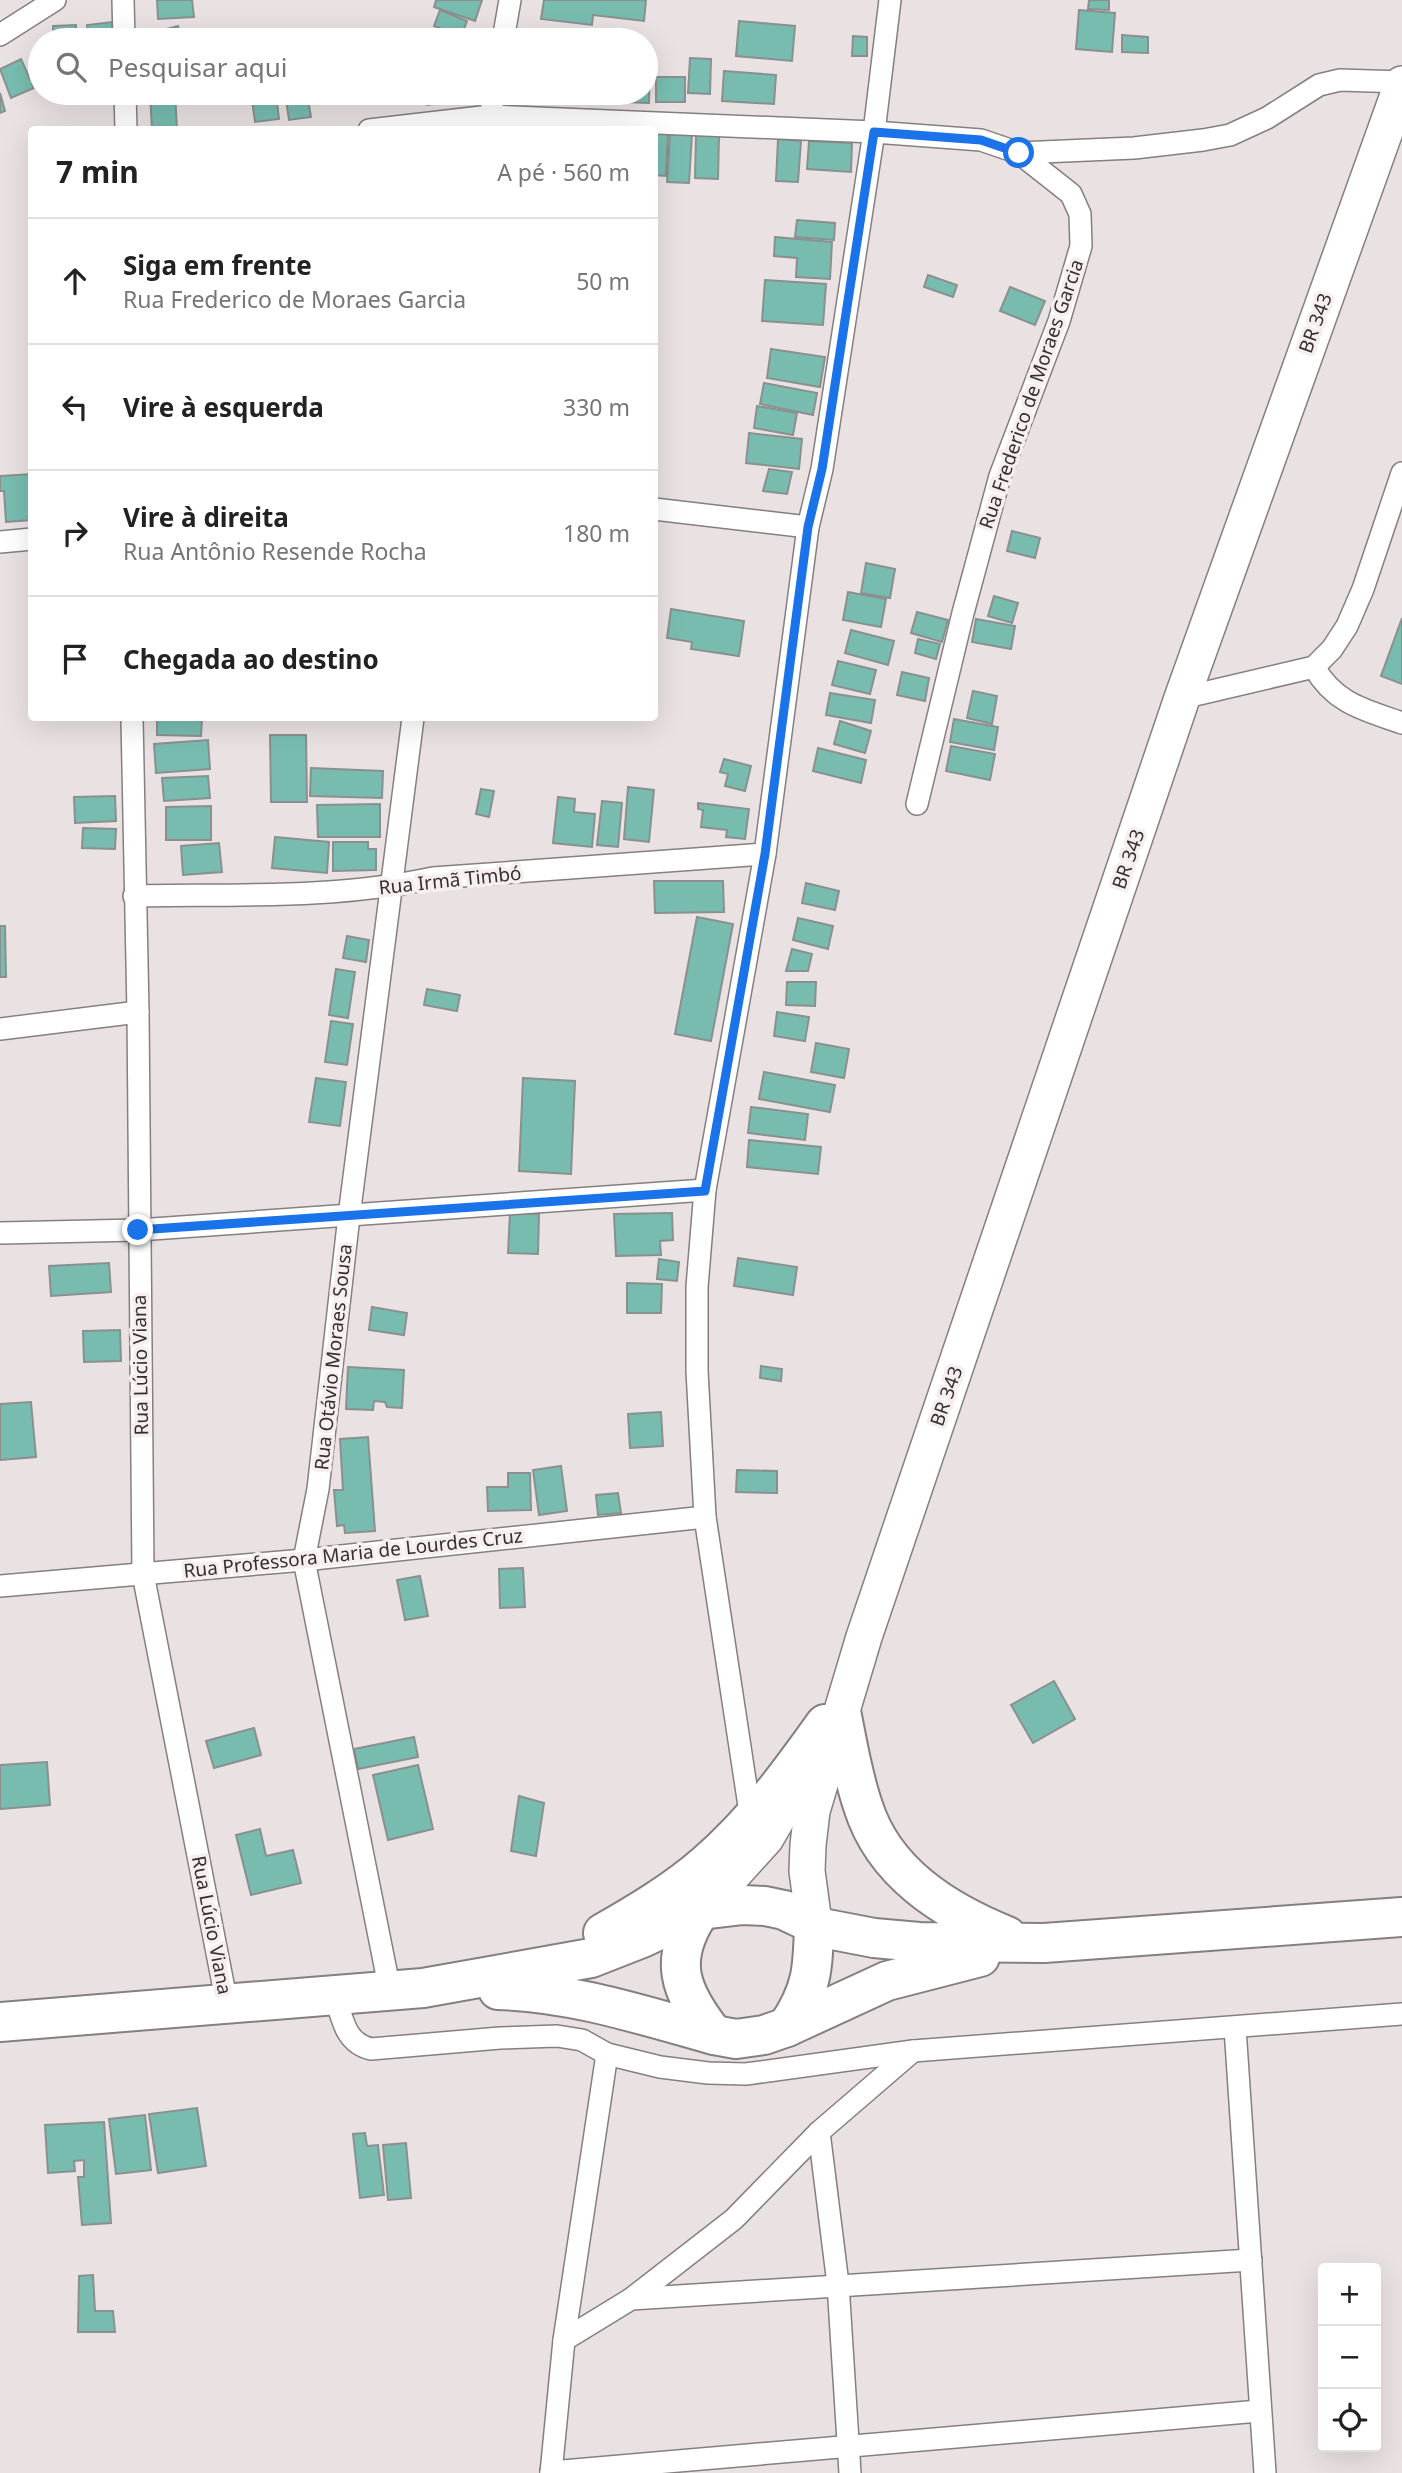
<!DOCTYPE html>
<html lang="pt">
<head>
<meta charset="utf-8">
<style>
	body { margin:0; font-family:"Noto Sans",sans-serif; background:#f6f6f6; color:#222 }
	.controls { position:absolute; right:21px; bottom:21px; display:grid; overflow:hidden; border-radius:7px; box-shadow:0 7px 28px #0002 }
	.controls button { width:63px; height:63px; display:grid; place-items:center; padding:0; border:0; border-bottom:2px solid #e0e0e0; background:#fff; color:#222; font:35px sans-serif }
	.stop { position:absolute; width:21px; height:21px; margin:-16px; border:5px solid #1a73e8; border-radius:50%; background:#fff }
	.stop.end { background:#1a73e8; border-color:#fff; box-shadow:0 2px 7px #0008 }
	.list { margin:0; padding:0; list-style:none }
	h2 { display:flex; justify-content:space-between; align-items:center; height:91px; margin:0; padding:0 28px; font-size:30px }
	h2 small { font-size:23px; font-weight:400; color:#767676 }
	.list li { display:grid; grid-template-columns:46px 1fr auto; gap:21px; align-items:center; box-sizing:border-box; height:126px; padding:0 28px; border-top:2px solid #e0e0e0 }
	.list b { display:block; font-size:26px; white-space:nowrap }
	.list p { margin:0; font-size:23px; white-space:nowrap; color:#767676 }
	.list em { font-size:23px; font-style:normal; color:#767676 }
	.icon { flex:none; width:38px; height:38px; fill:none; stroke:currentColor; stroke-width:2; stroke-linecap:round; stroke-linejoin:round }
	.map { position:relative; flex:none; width:1402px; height:2473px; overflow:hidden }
	.search { position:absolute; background:#fff; box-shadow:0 7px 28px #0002; left:28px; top:28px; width:630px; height:77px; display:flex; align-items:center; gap:18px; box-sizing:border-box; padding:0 24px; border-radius:38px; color:#767676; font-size:26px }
	.panel { position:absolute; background:#fff; box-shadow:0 7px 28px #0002; left:28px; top:126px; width:630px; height:595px; border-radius:7px }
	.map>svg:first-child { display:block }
</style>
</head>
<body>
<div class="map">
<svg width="1402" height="2473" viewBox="0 0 1402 2473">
	<rect width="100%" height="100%" fill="#eae2e2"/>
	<g fill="#78bcb0" stroke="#89908f" stroke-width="2">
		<polygon points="157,0 192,0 194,17 158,19"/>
		<polygon points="436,0 482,0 475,21 434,7"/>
		<polygon points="544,0 646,0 644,21 593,15 592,25 541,19"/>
		<polygon points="1089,0 1109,0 1109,10 1088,9"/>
		<polygon points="440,10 467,21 461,37 434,26"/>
		<polygon points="1079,10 1115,13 1112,52 1076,49"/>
		<polygon points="739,21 795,26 792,61 736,56"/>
		<polygon points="112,22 114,40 89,40 87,25"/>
		<polygon points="76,25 76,40 53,40 53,26"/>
		<polygon points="178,26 182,40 154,40 152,33"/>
		<polygon points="531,32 561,35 560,40 530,40"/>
		<polygon points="1122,35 1148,37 1148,53 1122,52"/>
		<polygon points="853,36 867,37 867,56 852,56"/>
		<polygon points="690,58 711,59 710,94 688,93"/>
		<polygon points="21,59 34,88 11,98 0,69"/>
		<polygon points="646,61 650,61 649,103 623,102 623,93 646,93"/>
		<polygon points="724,71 776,75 774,104 722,101"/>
		<rect x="656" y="77" width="29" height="25"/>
		<polygon points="0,93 5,111 0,113"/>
		<polygon points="150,93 175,93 177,130 152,130"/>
		<polygon points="251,93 276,93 279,119 255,122"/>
		<polygon points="285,93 307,93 311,117 289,120"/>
		<polygon points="425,93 475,93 476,99 427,105"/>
		<polygon points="521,93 554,93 554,97"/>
		<polygon points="557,93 578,93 578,99 557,98"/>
		<polygon points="581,93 596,93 596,98 581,97"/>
		<polygon points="598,93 620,93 620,99 598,98"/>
		<polygon points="654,132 668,133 666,176 654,175"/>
		<polygon points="670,132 692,134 689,183 667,182"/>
		<polygon points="696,135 719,136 718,179 695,178"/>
		<polygon points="778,139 801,141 798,182 776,181"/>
		<polygon points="809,141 852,143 851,172 807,169"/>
		<polygon points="797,220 835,223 834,240 795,237"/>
		<polygon points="775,237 832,242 830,279 796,277 797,258 774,256"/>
		<polygon points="928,275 957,285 953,297 924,287"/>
		<polygon points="765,280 826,284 823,325 762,321"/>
		<polygon points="1010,287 1045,301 1035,325 1000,311"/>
		<polygon points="771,349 825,357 820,387 767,378"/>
		<polygon points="764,383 817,393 813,415 760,404"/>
		<polygon points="757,406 797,413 793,435 754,428"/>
		<polygon points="749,433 802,439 799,469 746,463"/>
		<polygon points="769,469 792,472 787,494 763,491"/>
		<polygon points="32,474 32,520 6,522 4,491 0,491 0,476"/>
		<polygon points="1012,531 1040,538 1035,558 1007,551"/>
		<polygon points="866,563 895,569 890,598 861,593"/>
		<polygon points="848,592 886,599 881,627 843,620"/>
		<polygon points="994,596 1018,603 1012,623 988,616"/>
		<polygon points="671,609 744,621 739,656 691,649 692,642 667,638"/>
		<polygon points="917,612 948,620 942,642 911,633"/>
		<polygon points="1402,618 1402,684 1381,676"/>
		<polygon points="976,619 1015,626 1011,649 972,642"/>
		<polygon points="851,630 894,641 888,665 845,653"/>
		<polygon points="918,639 940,644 936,659 915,653"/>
		<polygon points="838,661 876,670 870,694 832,685"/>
		<polygon points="902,672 929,678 925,701 897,695"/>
		<polygon points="973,691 997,696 992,724 967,718"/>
		<polygon points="830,693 875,700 871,723 826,715"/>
		<polygon points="157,718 202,718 201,736 157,735"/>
		<polygon points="954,719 998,727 994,750 950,742"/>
		<polygon points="840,721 871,731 865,753 834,744"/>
		<polygon points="270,735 306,735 307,802 271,802"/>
		<polygon points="208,740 210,769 156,773 154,744"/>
		<polygon points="951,746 995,754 990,780 946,771"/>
		<polygon points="818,748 866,760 861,783 813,771"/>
		<polygon points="724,759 751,766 745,791 725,786 728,774 720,772"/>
		<polygon points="311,768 383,771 382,798 310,796"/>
		<polygon points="208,776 210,798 164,801 162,778"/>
		<polygon points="628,787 654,790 649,842 624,839"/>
		<polygon points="481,789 494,791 489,817 476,814"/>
		<polygon points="115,796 116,821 75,823 74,797"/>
		<polygon points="558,797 575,799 574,812 595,814 592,847 553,843"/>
		<polygon points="602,801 622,803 618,847 597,845"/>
		<polygon points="698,803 749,809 745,839 726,837 727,830 701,827 703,810 698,809"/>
		<polygon points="380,804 380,837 318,837 317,805"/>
		<polygon points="211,806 211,840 166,840 166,807"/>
		<polygon points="83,828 116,829 115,849 82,848"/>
		<polygon points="275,837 329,842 327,873 272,868"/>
		<polygon points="333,842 368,842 368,849 376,849 376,870 333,871"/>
		<polygon points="219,843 222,872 183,875 181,846"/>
		<polygon points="654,881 723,881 724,912 655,913"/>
		<polygon points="806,883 839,891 835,910 802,903"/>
		<polygon points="697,917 733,924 711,1041 675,1034"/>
		<polygon points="798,918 833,926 828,949 793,940"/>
		<polygon points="0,926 5,926 6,977 0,977"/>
		<polygon points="347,936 369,940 366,962 343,958"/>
		<polygon points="792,949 812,954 808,971 786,971"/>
		<polygon points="336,969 355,972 348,1018 329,1015"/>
		<polygon points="787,982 816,982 815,1006 786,1005"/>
		<polygon points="427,989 460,995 457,1011 424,1005"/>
		<polygon points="777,1012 809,1017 805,1041 774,1036"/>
		<polygon points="331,1021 353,1024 347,1065 325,1062"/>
		<polygon points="816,1043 849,1049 844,1078 811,1072"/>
		<polygon points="764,1072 835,1085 830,1112 759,1099"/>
		<polygon points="316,1078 346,1082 340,1126 309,1122"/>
		<polygon points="523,1078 575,1081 571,1174 519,1171"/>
		<polygon points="751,1107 808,1114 805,1140 748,1133"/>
		<polygon points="749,1140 821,1147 818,1174 747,1167"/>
		<polygon points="510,1212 539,1214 538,1254 508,1253"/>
		<polygon points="672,1213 673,1240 660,1241 661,1255 616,1256 614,1214"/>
		<polygon points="738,1258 797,1267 793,1295 734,1286"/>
		<polygon points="659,1259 679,1262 677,1281 657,1279"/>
		<polygon points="109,1263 111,1292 51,1296 49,1266"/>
		<polygon points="627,1283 662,1284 661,1313 627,1313"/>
		<polygon points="372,1307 407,1313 404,1335 369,1330"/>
		<polygon points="120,1330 121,1361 84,1362 83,1331"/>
		<polygon points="761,1366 782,1369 781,1381 760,1378"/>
		<polygon points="348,1367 404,1370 402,1408 387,1407 385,1402 374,1401 373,1410 346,1409"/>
		<polygon points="31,1402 36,1457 0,1460 0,1404"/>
		<polygon points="661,1412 663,1446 630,1448 628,1414"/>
		<polygon points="368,1437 375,1531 345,1533 344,1525 337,1526 334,1490 343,1490 340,1439"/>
		<polygon points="561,1466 567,1511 539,1515 533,1470"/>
		<polygon points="737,1470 777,1471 777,1493 736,1492"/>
		<polygon points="508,1473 530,1473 531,1510 488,1511 487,1487 508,1487"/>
		<polygon points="618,1493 621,1513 598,1515 596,1495"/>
		<polygon points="523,1568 525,1607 500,1608 499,1569"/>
		<polygon points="420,1576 428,1616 405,1620 397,1580"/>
		<polygon points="1054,1681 1075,1719 1033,1743 1011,1705"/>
		<polygon points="254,1728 261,1755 214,1768 206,1741"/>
		<polygon points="414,1737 418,1757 358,1769 354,1749"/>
		<polygon points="47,1762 50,1805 0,1809 0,1765"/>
		<polygon points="418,1765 433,1829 388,1840 373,1775"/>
		<polygon points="519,1796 544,1803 536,1856 511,1851"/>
		<polygon points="260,1829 266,1856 293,1850 301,1883 251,1895 236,1835"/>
		<polygon points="197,2108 206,2166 158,2173 149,2114"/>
		<polygon points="145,2115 151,2170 116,2174 109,2119"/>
		<polygon points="104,2122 111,2223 82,2225 78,2177 84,2177 84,2160 74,2161 75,2171 48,2173 45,2125"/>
		<polygon points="365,2133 367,2146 378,2145 384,2195 360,2198 353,2134"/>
		<polygon points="406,2143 411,2198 388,2200 383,2145"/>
		<polygon points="93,2275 95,2311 113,2311 115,2332 78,2332 79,2276"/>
	</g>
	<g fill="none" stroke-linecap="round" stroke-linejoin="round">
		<defs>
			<g id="street">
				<polyline points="123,0 124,40"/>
				<polyline points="0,35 55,0"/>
				<polyline points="503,40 510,0"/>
				<polyline points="125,93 126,130"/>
				<polyline points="489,127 494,93"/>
				<polyline points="369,130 490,116 874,132 981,140 1019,153 1071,194 1080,214 1081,246 1059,321 1000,476 963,613 917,804"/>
				<polyline points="1019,153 1134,148 1203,140 1230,135 1267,118 1319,85 1340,80 1402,82"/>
				<polyline points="654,509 808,527"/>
				<polyline points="0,542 32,539"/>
				<path d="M1314 667C1335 704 1365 710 1402 723"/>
				<polyline points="1182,698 1314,667 1332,649 1347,626 1363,589 1402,473"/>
				<polyline points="132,718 138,1012 143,1574 227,2004"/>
				<path d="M134 896C234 894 336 899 433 878L765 854"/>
				<polyline points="0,1029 138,1012"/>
				<polyline points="0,1233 138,1230 705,1190"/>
				<polyline points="0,1586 304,1560 705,1517"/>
				<polyline points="751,1819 705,1517 697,1371 697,1287 705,1190 765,854 808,527 822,469 874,132 890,0"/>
				<polyline points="390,1991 304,1560 318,1489 349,1216 413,718"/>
				<path d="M335 1995C342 2018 345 2043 371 2049L500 2038 557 2036 582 2040 607 2054 660 2067 708 2073 746 2074 913 2051 1402 2014"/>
				<polyline points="1235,2028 1265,2473"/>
				<polyline points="631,2299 734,2219 819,2132"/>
				<polyline points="564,2340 631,2299 1251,2260"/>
				<polyline points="551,2472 1259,2411"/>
				<polyline points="551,2473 564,2340 607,2054"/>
				<polyline points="850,2473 838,2284 819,2132 913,2051"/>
			</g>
			<g id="primary">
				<polyline points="701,1910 766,1838 805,1771"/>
				<polyline points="814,1923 807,1871 808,1845 812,1811 864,1637 1182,698 1402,84"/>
			</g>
			<g id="highway">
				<path d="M842 1716C848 1747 853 1777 863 1806 884 1873 945 1911 1007 1936"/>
				<path d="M701 1910C667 1959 679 1991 714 2035"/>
				<path d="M603 1933C638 1913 675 1891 706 1864 753 1824 790 1773 825 1724"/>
				<path d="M498 1990C572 1992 642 2015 714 2035L736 2039 764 2035 787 2027 887 1981 980 1957"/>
				<polyline points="0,2022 423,1988 591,1958 642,1938 701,1910 743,1905 765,1906 784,1910 822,1928 874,1938 919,1942 1044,1943 1402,1917"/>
				<path d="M787 2027C813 1989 813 1967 814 1923"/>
			</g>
		</defs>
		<use href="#street" stroke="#867f7f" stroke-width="24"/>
		<use href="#primary" stroke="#867f7f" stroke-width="38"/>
		<use href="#highway" stroke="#867f7f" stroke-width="42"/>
		<use href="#street" stroke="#fff" stroke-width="21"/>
		<use href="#primary" stroke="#fff" stroke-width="35"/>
		<use href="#highway" stroke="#fff" stroke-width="38"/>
	</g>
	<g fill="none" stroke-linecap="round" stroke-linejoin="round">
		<polyline stroke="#1a73e8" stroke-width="9" points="138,1230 705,1191 765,854 808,527 822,469 874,132 981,140 1019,153"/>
	</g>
	<g text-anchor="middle" stroke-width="7" stroke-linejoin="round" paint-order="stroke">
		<g font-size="19" fill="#333030" stroke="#f7efef">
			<text transform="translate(1315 323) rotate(-70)" y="7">BR 343</text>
			<text transform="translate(1031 394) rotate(-71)" y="7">Rua Frederico de Moraes Garcia</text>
			<text transform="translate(1128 859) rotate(-71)" y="7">BR 343</text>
			<text transform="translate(450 880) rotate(-6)" y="7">Rua Irmã Timbó</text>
			<text transform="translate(333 1357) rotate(-84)" y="7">Rua Otávio Moraes Sousa</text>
			<text transform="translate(140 1365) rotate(-91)" y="7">Rua Lúcio Viana</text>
			<text transform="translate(946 1396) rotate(-71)" y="7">BR 343</text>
			<text transform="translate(353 1553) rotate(-6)" y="7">Rua Professora Maria de Lourdes Cruz</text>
			<text transform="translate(212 1925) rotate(79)" y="7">Rua Lúcio Viana</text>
		</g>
	</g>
</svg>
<div class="controls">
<button>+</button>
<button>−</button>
<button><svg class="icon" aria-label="locate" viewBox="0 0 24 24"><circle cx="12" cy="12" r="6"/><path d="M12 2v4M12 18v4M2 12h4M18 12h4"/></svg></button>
</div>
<div class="stop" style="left:1019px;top:153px"></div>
<div class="stop end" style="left:138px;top:1230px"></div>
<div class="search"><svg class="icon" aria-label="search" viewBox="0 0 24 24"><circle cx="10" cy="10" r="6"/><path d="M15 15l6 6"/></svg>Pesquisar aqui</div>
<section class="panel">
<h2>7 min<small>A pé · 560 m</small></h2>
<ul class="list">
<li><svg class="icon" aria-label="ahead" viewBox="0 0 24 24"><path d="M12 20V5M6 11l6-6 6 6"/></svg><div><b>Siga em frente</b><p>Rua Frederico de Moraes Garcia</p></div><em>50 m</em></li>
<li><svg class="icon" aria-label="left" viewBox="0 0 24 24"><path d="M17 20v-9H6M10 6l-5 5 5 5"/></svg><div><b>Vire à esquerda</b></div><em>330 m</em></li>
<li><svg class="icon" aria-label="right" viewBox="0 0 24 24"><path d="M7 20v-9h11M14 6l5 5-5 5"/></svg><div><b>Vire à direita</b><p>Rua Antônio Resende Rocha</p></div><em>180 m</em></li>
<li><svg class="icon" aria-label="arrive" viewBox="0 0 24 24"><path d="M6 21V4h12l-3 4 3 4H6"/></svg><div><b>Chegada ao destino</b></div></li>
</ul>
</section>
</div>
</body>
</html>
